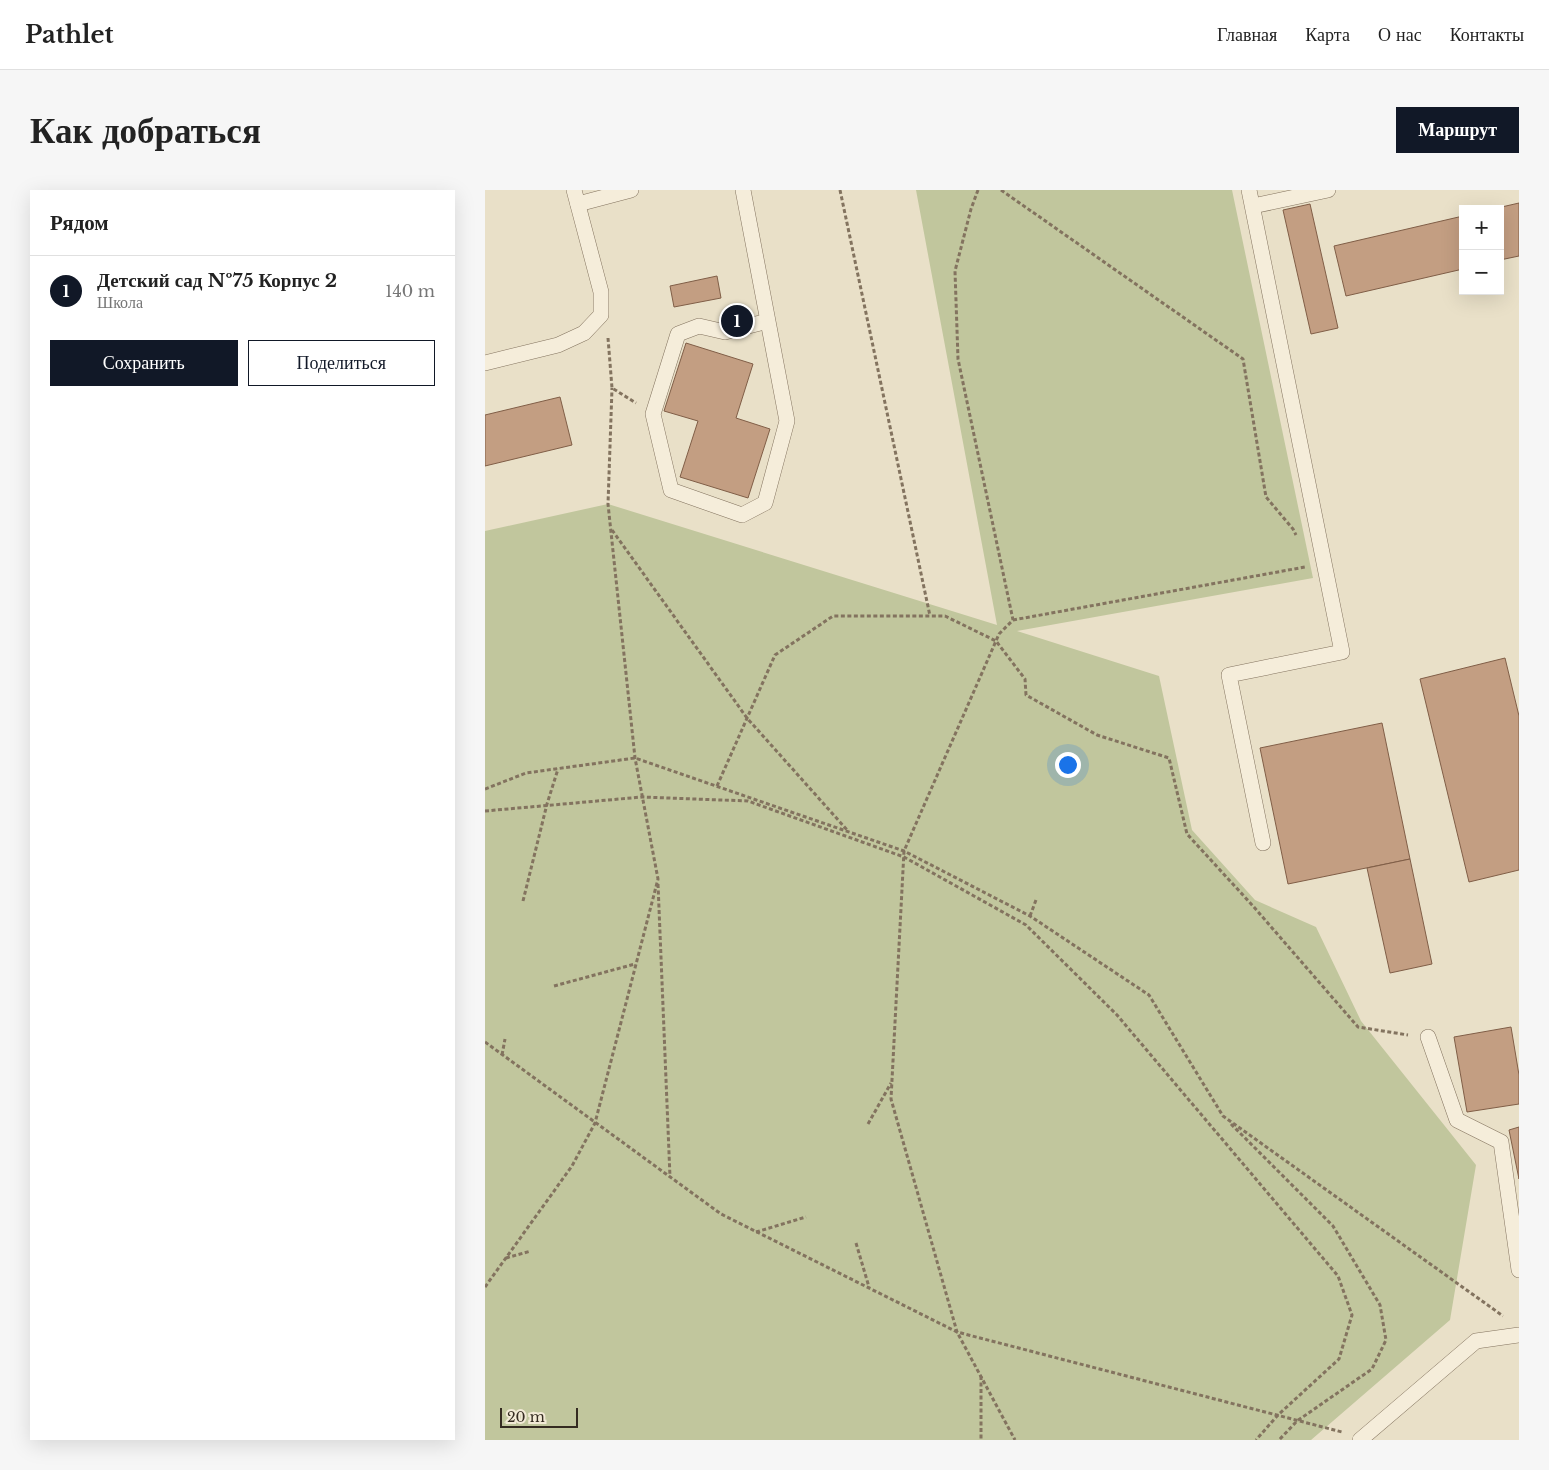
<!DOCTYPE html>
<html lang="ru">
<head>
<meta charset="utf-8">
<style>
	body { margin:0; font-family:"Libre Baskerville",serif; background:#f6f6f6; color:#222 }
	.controls { position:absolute; right:15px; top:15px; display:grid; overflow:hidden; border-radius:0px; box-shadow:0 5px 20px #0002 }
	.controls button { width:45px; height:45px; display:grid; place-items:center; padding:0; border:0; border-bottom:1px solid #e0e0e0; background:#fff; color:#222; font:25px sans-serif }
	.scale { position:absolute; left:15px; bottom:12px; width:78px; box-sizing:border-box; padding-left:5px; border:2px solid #352b21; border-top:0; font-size:14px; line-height:18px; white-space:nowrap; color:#352b21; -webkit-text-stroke:4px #f2ead6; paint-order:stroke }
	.you { position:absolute; left:582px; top:574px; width:18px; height:18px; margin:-12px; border:4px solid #fff; border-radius:50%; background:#1a73e8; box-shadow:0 0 0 8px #1a73e833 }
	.badge { display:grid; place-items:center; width:32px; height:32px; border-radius:50%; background:#111827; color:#fff; font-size:16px; font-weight:700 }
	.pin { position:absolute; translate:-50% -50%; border:2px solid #fff; box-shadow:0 1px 5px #0006 }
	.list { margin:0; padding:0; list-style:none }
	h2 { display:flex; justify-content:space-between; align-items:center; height:65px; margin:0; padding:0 20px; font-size:21px }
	h2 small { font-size:16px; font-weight:400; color:#767676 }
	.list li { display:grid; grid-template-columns:32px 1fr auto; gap:15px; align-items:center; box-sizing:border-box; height:70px; padding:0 20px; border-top:1px solid #e0e0e0 }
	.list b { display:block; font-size:19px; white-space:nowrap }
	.list p { margin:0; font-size:16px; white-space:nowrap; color:#767676 }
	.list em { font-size:16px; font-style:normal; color:#767676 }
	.actions { display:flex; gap:10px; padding:15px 20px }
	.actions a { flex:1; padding:11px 0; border:1px solid #111827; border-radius:0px; text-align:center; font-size:18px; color:#111827 }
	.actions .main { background:#111827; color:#fff }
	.map { position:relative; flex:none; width:1034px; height:1250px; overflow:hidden; border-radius:0px }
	header { display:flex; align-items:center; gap:30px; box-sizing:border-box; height:70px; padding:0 25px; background:#fff; border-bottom:1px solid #e0e0e0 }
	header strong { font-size:24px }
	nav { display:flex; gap:28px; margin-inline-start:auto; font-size:18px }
	.intro { display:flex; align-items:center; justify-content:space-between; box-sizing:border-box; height:120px; padding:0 30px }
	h1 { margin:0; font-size:35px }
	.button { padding:12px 22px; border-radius:0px; background:#111827; color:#fff; font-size:18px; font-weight:700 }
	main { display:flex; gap:30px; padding:0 30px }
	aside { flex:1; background:#fff; border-radius:0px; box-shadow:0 5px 20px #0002 }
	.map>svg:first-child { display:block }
</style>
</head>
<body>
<header>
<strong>Pathlet</strong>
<nav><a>Главная</a><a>Карта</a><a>О нас</a><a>Контакты</a></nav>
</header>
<div class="intro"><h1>Как добраться</h1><a class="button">Маршрут</a></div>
<main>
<aside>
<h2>Рядом<small></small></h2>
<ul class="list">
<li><span class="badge">1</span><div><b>Детский сад №75 Корпус 2</b><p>Школа</p></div><em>140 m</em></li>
</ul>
<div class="actions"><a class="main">Сохранить</a><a>Поделиться</a></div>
</aside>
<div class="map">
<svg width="1034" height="1250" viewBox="0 0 1034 1250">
	<rect width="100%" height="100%" fill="#e9e0c8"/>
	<polygon fill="#c1c69d" points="431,0 747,0 828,388 532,441 674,486 707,640 770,710 831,737 876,831 991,975 965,1130 826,1250 0,1250 0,341 123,314 512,435"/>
	<g fill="#c39e82" stroke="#805e47">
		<polygon points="1034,13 1034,66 1015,70 1015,19 1008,19"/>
		<polygon points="825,14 853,138 826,144 798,20"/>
		<polygon points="978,26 978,79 861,106 849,56"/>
		<polygon points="232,86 236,108 189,117 185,96"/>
		<polygon points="201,153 268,174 251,228 285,239 263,308 195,287 213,231 179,221"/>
		<polygon points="75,207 87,255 0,276 0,225"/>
		<polygon points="1020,468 1034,526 1034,680 984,692 935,489"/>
		<polygon points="897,533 925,669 803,694 775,558"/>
		<polygon points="925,669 947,774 905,783 882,678"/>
		<polygon points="1026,837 1034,885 1034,914 982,922 969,847"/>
		<polygon points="1034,937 1034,989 1024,940"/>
	</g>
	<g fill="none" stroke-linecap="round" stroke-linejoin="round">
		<defs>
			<g id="service">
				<polyline points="258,0 302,231 280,313 257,325 186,300 168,224 193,144 214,136 240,142 283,131"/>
				<polyline points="764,0 857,462 744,485 778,653"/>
				<polyline points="93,14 146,0"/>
				<polyline points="768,16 843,0"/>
				<polyline points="0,173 73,155 99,143 116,125 116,102 89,0"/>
				<polyline points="943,847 972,930 1016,952 1034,1080"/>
				<polyline points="875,1250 991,1151 1034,1145"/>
			</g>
		</defs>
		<use href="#service" stroke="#83735f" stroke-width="16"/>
		<g stroke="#83735f" stroke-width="3" stroke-dasharray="4 2.5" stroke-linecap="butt">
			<polyline points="355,0 445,426"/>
			<polyline points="493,0 486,19 470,81 473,169 528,430 514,444 419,661 406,909 472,1142 857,1242"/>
			<polyline points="516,0 758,169 781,307 808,339 811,345"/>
			<polyline points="123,148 127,198 151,213"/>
			<polyline points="127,340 262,528 363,641"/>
			<polyline points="528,430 820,377"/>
			<polyline points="232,596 290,465 348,426 460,426 511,451 540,489 541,505 612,545 684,568 702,644 768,716 873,837 923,845"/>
			<polyline points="0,599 41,583 150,568 419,661 545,726 664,805 738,926 1018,1126"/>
			<polyline points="0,621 157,607 263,611 419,667 541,735 632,825 853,1086 867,1125 854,1169 793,1225 771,1250"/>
			<polyline points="173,694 185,987"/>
			<polyline points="38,711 62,614 73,579"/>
			<polyline points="545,726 551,710"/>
			<polyline points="69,796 150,774"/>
			<polyline points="0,852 236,1024 472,1142 530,1250"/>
			<polyline points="17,865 20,849"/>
			<polyline points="383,934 406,893"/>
			<polyline points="746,934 848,1036 895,1115 901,1150 887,1179 812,1231 794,1250"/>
			<polyline points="271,1042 321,1027"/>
			<polyline points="371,1053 384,1097"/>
			<polyline points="21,1068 46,1061"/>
			<polyline points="0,1097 87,976 110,933 173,689 150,568 123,314 127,198"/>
			<polyline points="496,1186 496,1250"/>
		</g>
		<use href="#service" stroke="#f5edda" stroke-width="15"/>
	</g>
</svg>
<div class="controls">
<button>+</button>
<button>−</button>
</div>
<div class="scale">20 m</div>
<div class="you"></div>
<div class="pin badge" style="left:252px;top:131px">1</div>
</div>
</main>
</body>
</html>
